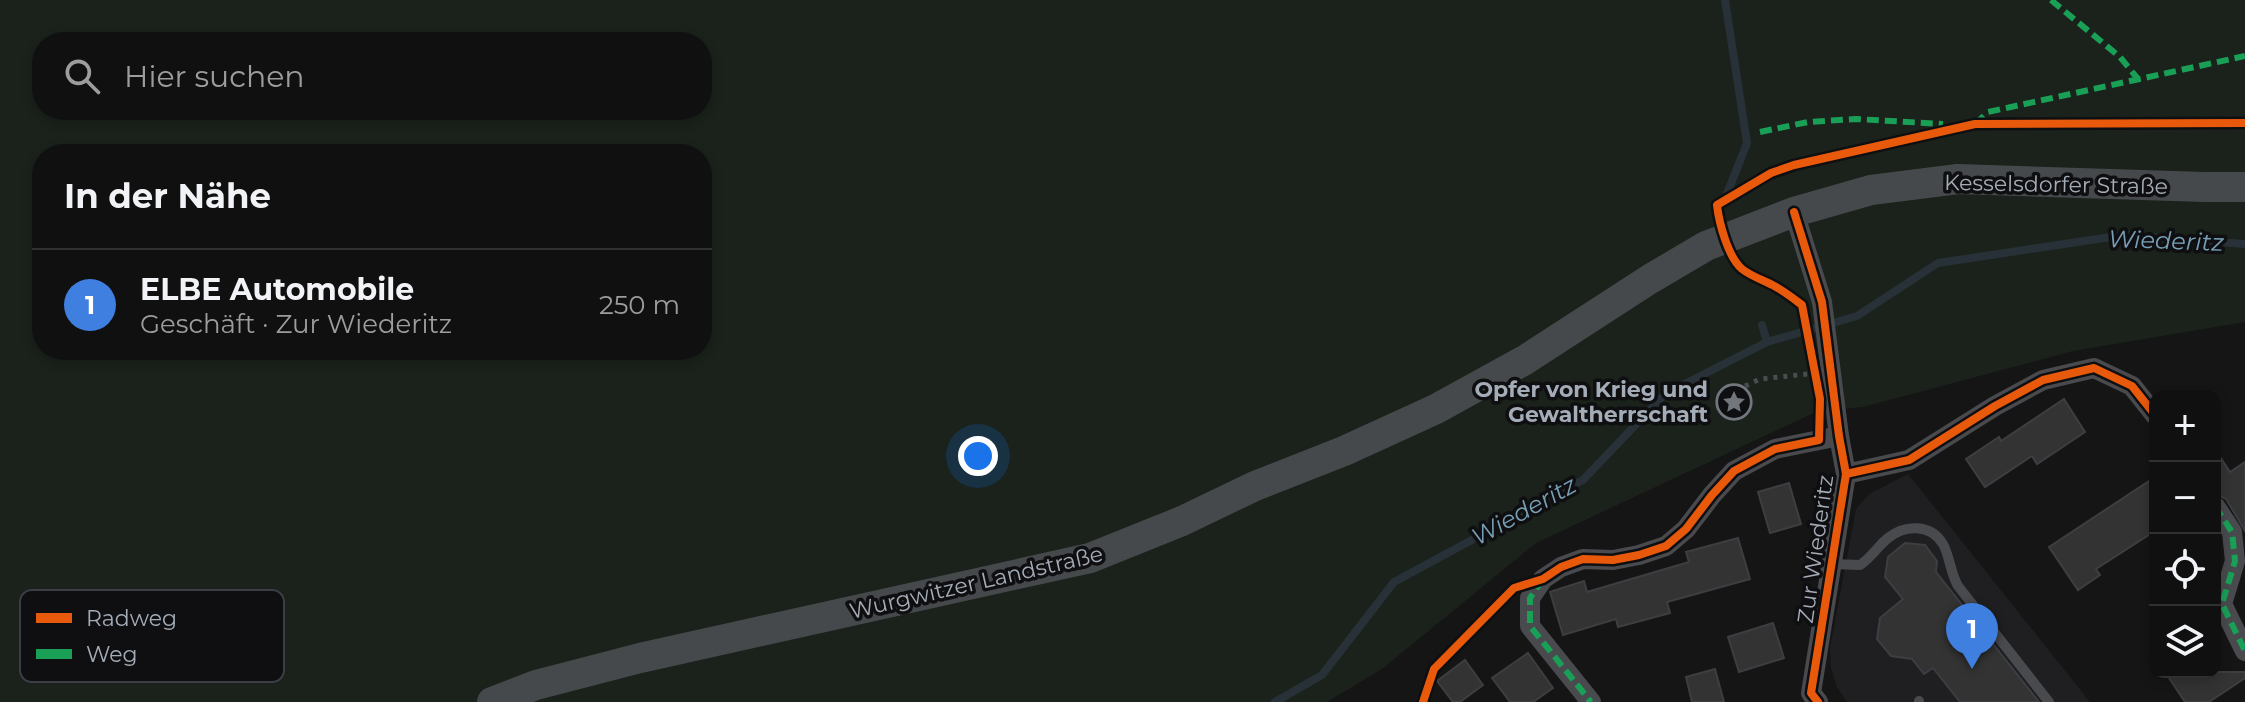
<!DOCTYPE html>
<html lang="de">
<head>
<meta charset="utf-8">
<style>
	body { margin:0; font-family:Montserrat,sans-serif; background:#191919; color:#f1f3f6 }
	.controls { position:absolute; right:24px; bottom:24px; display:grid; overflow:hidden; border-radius:16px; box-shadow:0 4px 12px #0003 }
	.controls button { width:72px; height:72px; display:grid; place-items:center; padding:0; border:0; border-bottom:2px solid #303030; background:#101010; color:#f1f3f6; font:40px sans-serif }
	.you { position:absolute; left:978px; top:456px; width:28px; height:28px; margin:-20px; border:6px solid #fff; border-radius:50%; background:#1a73e8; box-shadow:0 0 0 12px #1a73e833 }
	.badge { display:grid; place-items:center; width:52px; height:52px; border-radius:50%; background:#72777e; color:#fff; font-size:26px; font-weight:700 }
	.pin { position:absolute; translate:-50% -66px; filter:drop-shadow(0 2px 4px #0008) }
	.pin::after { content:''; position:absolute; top:42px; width:28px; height:24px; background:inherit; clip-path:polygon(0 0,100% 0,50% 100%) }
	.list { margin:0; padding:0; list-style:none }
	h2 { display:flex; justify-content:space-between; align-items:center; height:104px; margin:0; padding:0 32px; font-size:34px }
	h2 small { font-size:26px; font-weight:400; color:#9c9d9f }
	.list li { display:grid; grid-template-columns:52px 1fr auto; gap:24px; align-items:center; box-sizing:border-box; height:112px; padding:0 32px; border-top:2px solid #303030 }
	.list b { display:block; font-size:30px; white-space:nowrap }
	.list p { margin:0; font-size:26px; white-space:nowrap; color:#9c9d9f }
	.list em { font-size:26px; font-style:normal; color:#9c9d9f }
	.icon { flex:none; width:44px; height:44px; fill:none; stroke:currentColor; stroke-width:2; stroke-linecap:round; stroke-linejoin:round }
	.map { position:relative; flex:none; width:2245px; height:702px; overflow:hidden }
	.search { position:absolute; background:#101010; box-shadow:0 4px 12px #0003; left:32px; top:32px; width:680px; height:88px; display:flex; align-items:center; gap:20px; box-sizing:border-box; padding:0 28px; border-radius:32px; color:#9c9d9f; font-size:30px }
	.panel { position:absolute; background:#101010; box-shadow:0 4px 12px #0003; left:32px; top:144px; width:680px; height:216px; border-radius:32px }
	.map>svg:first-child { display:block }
</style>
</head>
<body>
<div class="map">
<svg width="2245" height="702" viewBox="0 0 2245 702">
	<rect width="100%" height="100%" fill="#151515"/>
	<polygon fill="#1f1f21" points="1908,474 2090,702 1847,702 1837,687 1831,668 1830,648 1856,509 1869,494"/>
	<path fill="#1a221b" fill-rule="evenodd" d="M0 0H2245V322L2073 351 1863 407 1816 412 1536 543 1382 669 1327 702H0ZM42 42H702V110H42ZM42 154H702V350H42Z"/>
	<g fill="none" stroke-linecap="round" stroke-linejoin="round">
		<g stroke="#273137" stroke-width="8">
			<polyline points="1725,0 1747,143 1727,194"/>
			<polyline points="1762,325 1767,342"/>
			<polyline points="1275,702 1322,675 1394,582 1583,480 1665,394 1767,342 1857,316 1938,263 2124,235 2245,244"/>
		</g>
	</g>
	<g fill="#333334" stroke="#3d3e41" stroke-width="2">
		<polygon points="2064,399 2085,432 2037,464 2032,456 1985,487 1966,459 1999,437 2001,441"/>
		<polygon points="2215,449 2230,472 2245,462 2245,531 2226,499 2215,493"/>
		<polygon points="2155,477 2155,531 2096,569 2100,575 2078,590 2049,547"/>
		<polygon points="1789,483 1801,524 1770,533 1758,492"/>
		<polygon points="1738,538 1750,579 1667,602 1670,613 1618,627 1616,619 1563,635 1550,592 1584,581 1587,592 1689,562 1686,552"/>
		<polygon points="1905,543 1925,545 1937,561 1936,572 2039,702 1960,702 1933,668 1924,674 1912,659 1891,656 1877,639 1880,618 1903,599 1885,577 1888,557"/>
		<polygon points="1773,623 1784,658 1739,672 1728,637"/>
		<polygon points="1528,653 1553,688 1533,702 1510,702 1492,678"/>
		<polygon points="1465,660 1483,685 1460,702 1453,702 1437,681"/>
		<polygon points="1715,669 1724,702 1692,702 1686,677"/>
		<polygon points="2165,672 2245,672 2245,678 2209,702 2185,702"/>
	</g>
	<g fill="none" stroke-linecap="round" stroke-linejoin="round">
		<polyline stroke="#4a4c4f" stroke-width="5" stroke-dasharray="4 6" stroke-linecap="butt" points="1718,399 1760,379 1808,374"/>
		<g stroke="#484a4e" stroke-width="10">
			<path d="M1832 564 1860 565C1871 558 1878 546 1888 538 1905 524 1931 524 1943 544 1950 557 1950 572 1958 586L2049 702"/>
			<polyline points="1919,701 1919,702"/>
		</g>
		<g stroke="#484a4e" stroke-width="20">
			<polyline points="1794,212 1822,302 1839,436 1846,474 1811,693 1818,702"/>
			<polyline points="1846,474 1909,460 1995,406 2043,380 2094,368 2132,386 2155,415"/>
			<polyline points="2215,506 2232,532 2235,561 2222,604 2245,651"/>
			<polyline points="1591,702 1530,626 1530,598 1543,579 1561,567 1583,559 1613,560 1639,555 1666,546 1686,529 1712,495 1734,471 1775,449 1839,436"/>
		</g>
		<polyline stroke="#46494c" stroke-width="30" points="492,702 536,685 640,658 1090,558 1182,521 1255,486 1344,451 1436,409 1525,360 1650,279 1706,246 1794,212 1871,190 1958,179 2205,187 2245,187"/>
		<g stroke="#1a9f57" stroke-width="6" stroke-dasharray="12 6" stroke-linecap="butt">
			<polyline points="2051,0 2120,57 2138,79"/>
			<polyline points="1975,124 1988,112 2245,56"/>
			<polyline points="1760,132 1808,122 1856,119 1943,124"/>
			<polyline points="2215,506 2232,532 2235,561 2222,604 2245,651"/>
			<polyline points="1543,579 1530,598 1530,626 1591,702"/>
		</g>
		<defs>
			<g id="cycleway">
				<polyline points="1794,212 1822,302 1839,436 1846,474 1811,693 1818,702"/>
				<polyline points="1846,474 1909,460 1995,406 2043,380 2094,368 2132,386 2155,415"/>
				<path d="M1423 702 1434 669 1514 588 1543 579 1561 567 1583 559 1613 560 1639 555 1666 546 1686 529 1712 495 1734 471 1775 449 1819 440 1820 399 1802 305C1794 299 1785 292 1776 287 1766 281 1752 277 1742 269 1728 257 1719 223 1717 205L1771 173 1794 165 1975 124 2245 123"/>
			</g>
		</defs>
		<use href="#cycleway" stroke="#0f0f11" stroke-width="13"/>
		<use href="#cycleway" stroke="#e8590c" stroke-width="8"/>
	</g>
	<defs>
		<symbol id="sight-ring" viewBox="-11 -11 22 22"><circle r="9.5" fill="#0f0f11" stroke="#72777e" stroke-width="1.5"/><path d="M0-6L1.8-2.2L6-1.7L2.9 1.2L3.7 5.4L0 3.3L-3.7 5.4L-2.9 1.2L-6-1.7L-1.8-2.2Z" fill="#72777e"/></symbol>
	</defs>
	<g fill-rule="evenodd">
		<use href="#sight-ring" x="1714" y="382" width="40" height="40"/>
	</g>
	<g text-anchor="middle" stroke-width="7" stroke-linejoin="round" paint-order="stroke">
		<g font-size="22" fill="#a4acb7" stroke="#0f0f11">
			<text transform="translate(2056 184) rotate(1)" y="8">Kesselsdorfer Straße</text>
			<text transform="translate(1815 549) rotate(-82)" y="8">Zur Wiederitz</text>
			<text transform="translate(976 582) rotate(-13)" y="8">Wurgwitzer Landstraße</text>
		</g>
		<g font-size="22" font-weight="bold" fill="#a4acb7" stroke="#0f0f11" text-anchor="end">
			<text x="1708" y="397">Opfer von Krieg und<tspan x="1708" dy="25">Gewaltherrschaft</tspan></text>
		</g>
		<g font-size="24" font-style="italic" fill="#789fb5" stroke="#0f0f11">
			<text transform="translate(2166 241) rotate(2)" y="8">Wiederitz</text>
			<text transform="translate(1524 511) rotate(-29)" y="8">Wiederitz</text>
		</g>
	</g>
	<rect x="20" y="590" width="264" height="92" rx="12" fill="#0f0f11" stroke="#3c3e43" stroke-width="2"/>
	<rect x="36" y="613" width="36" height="10" fill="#e8590c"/>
	<rect x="36" y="649" width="36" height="10" fill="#1a9f57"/>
	<g font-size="22" fill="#a4acb7">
		<text x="86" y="626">Radweg</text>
		<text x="86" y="662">Weg</text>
	</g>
</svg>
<div class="controls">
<button>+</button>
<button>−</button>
<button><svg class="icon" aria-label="locate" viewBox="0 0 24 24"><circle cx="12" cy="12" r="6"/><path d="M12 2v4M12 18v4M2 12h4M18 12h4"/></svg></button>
<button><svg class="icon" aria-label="layers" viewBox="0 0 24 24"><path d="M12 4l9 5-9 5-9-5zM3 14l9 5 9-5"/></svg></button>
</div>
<div class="you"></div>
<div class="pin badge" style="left:1972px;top:669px;background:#3f7fe0">1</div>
<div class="search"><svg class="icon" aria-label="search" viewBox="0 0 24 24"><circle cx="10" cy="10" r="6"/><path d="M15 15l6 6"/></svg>Hier suchen</div>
<section class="panel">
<h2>In der Nähe<small></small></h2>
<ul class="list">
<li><span class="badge" style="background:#3f7fe0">1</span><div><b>ELBE Automobile</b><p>Geschäft · Zur Wiederitz</p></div><em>250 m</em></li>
</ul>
</section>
</div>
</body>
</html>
